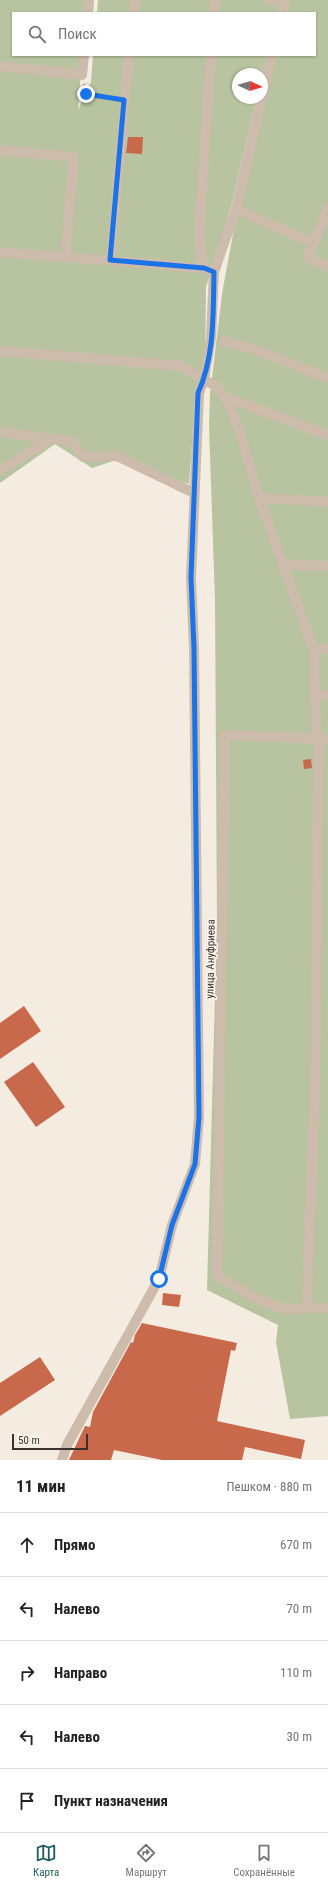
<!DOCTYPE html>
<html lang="ru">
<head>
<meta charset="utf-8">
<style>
	body { margin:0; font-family:"Roboto Condensed",sans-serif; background:#f6f6f6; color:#222 }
	.compass { position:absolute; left:232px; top:68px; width:36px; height:36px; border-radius:50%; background:#fff; box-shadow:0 1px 3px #0004; rotate:94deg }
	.scale { position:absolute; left:12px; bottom:10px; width:76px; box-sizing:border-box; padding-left:4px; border:2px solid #3b302b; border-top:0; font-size:11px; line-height:14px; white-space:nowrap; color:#3b302b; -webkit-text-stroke:3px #fbf5ee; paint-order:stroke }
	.stop { position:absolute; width:12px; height:12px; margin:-9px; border:3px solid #1a73e8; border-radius:50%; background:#fff }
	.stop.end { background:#1a73e8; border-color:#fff; box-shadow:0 1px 4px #0008 }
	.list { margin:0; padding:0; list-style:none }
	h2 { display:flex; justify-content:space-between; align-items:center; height:52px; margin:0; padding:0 16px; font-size:17px }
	h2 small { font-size:13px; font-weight:400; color:#767676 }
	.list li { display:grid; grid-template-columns:26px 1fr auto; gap:12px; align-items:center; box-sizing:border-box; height:64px; padding:0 16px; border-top:1px solid #e0e0e0 }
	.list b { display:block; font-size:15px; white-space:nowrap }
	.list em { font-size:13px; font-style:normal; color:#767676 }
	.icon { flex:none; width:22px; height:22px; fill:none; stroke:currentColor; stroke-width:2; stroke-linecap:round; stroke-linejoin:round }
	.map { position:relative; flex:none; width:328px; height:1460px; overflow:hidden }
	.search { position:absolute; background:#fff; box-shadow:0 1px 3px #0004; left:12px; right:12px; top:12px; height:44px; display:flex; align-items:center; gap:10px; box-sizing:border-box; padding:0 14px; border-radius:0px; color:#767676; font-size:15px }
	.sheet { height:372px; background:#fff }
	nav { display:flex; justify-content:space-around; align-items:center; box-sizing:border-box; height:56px; border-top:1px solid #e0e0e0; background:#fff; font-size:11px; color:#767676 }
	nav a { display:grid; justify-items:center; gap:2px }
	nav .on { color:#1f5a5e }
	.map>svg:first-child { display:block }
</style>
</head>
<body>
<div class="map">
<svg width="328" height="1460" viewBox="0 0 328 1460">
	<rect width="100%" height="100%" fill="#f4ebe1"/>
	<g fill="#b8c4a0">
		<polygon points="0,0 86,0 85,13 13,13 13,55 82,55 78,110 91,82 93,55 267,55 262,77 262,74 238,74 238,98 257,98 231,207 206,287 205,362 196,389 189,484 119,459 92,468 55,444 0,483"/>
		<polygon points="98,0 280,0 277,13 97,13"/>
		<polygon points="290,0 328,0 328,1416 290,1419 276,1342 278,1325 207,1290 217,922 215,601 209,425 210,395 222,294 233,234 277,55 315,55 315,13 287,13"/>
	</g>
	<g fill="#c8694b">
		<polygon points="128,137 143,137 142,154 126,153"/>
		<polygon points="311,759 312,768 304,769 303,760"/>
		<polygon points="24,1006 41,1031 0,1059 0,1023"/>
		<polygon points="33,1062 65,1107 36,1127 4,1082"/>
		<polygon points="163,1293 181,1295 179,1307 162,1305"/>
		<polygon points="142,1323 237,1343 235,1351 231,1350 217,1421 305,1440 301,1459 245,1447 242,1460 162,1460 114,1450 111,1460 69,1460 85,1426 90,1427 93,1412 131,1342 133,1343 135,1335"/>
		<polygon points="40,1357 55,1380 0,1416 0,1383"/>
	</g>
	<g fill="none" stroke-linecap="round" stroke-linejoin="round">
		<polyline stroke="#b9a596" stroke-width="2" stroke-dasharray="2 2" stroke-linecap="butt" points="84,84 86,94 116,99"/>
		<g stroke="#cdbbac" stroke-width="10">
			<polyline points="268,0 285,2"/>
			<polyline points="88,13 89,0"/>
			<polyline points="134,13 135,0"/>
			<polyline points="214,13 215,0"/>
			<polyline points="282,13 285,0"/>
			<polyline points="0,66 82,75 84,55"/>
			<polyline points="0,150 74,157 65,257"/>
			<polyline points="328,208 308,257 328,267"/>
			<polyline points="236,209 313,243"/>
			<polyline points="0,252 203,268 214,272"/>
			<polyline points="110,260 129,55"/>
			<polyline points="203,268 199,234 211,55"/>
			<polyline points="224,341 256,350 328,378"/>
			<polyline points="0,351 181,366 217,387 225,397 239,428 259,498 314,650 316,728 319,738 315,1089 307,1297 309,1308 328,1308"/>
			<polyline points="225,397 328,435"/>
			<polyline points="0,432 73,442 83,457 117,456 194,493"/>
			<polyline points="0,470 51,439"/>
			<polyline points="259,498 328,502"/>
			<polyline points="283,565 328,566"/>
			<polyline points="314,650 328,649"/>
			<polyline points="315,695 328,695"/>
			<polyline points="309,1308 284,1309 256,1298 217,1276 225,735 328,739"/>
			<polyline points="62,1460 67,1445 159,1279 172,1225 195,1164 199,1117 194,648 191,578 199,393 204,379 211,338 214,272 236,209 272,55"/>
		</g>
	</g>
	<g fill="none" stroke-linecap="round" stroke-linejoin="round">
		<path stroke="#1a73e8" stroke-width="5" d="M86 94 124 100 110 260 204 268 214 272C213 312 215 356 198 393L191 578 194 648 199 1117 195 1164 172 1225 159 1279"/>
	</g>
	<g text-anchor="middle" stroke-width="3.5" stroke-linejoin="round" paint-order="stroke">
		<g font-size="11" fill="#3b302b" stroke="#fbf5ee">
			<text transform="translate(210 959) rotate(-89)" y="4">улица Ануфриева</text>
		</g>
	</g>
</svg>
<svg class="compass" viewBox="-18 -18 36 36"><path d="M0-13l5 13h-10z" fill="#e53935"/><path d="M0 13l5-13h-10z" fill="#767676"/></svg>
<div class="scale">50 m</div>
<div class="stop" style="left:159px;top:1279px"></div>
<div class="stop end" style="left:86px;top:94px"></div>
<div class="search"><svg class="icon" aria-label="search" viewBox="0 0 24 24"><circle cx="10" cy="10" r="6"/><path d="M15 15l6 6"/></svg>Поиск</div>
</div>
<section class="sheet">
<h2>11 мин<small>Пешком · 880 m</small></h2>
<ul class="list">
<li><svg class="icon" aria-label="ahead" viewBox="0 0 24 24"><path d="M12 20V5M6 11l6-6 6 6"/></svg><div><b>Прямо</b></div><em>670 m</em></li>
<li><svg class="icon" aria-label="left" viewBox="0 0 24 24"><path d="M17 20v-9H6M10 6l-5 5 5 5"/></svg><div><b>Налево</b></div><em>70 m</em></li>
<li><svg class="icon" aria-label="right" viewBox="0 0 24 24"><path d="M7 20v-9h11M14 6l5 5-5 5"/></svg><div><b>Направо</b></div><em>110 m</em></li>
<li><svg class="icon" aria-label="left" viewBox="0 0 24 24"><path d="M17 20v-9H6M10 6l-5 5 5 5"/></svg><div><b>Налево</b></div><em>30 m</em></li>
<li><svg class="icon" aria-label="arrive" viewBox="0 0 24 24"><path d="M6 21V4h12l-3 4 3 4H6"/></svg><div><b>Пункт назначения</b></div></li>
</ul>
</section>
<nav>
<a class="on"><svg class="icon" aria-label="map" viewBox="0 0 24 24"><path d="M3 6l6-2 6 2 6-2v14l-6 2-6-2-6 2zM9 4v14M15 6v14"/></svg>Карта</a>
<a><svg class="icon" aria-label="directions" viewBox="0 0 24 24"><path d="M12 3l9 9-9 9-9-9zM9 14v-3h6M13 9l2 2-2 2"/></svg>Маршрут</a>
<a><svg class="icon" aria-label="saved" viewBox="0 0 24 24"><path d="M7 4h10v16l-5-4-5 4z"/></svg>Сохранённые</a>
</nav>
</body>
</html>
